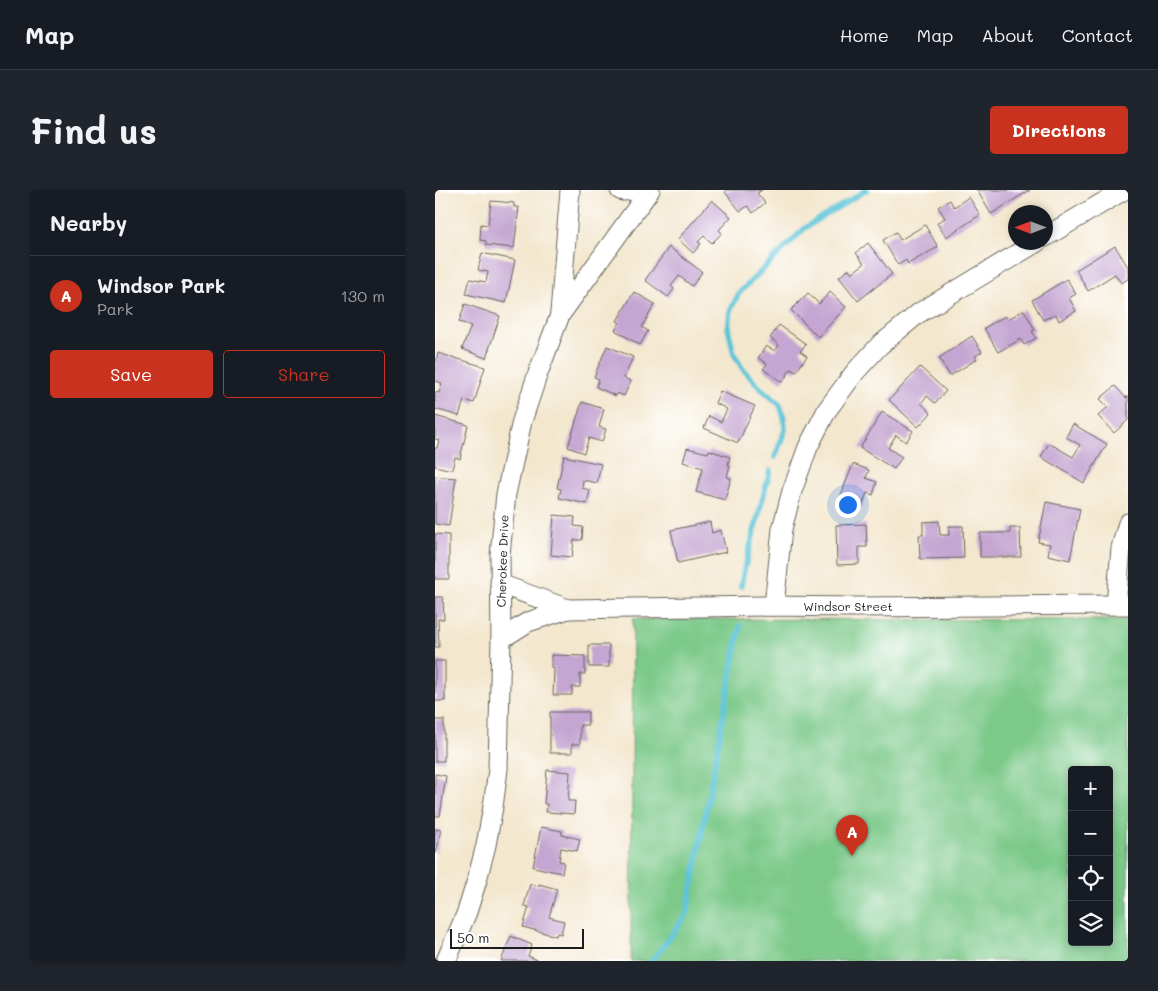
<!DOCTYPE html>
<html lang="en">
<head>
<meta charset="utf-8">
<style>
	body { margin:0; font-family:Mali,sans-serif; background:#20242c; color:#f1f3f6 }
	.controls { position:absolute; right:15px; bottom:15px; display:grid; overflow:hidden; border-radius:5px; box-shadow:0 2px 8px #0003 }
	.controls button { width:45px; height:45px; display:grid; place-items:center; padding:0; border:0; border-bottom:1px solid #363941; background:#171b24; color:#f1f3f6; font:25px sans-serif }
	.compass { position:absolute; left:573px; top:15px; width:45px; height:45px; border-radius:50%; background:#171b24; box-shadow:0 2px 8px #0003; rotate:270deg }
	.scale { position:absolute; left:15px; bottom:12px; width:134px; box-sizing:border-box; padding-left:5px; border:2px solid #1c1c1c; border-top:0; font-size:14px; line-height:18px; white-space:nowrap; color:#1c1c1c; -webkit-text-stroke:4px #fff; paint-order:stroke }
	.you { position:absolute; left:412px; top:314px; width:18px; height:18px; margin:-12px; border:4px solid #fff; border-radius:50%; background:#1a73e8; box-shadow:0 0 0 8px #1a73e833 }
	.badge { display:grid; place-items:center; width:32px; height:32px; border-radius:50%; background:#c8321e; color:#fff; font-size:16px; font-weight:700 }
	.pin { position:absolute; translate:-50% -41px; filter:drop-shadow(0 1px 2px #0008) }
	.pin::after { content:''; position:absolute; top:26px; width:18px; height:15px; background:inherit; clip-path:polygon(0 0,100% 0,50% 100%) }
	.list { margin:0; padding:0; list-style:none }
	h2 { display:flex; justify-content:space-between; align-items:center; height:65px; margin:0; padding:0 20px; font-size:21px }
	h2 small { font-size:16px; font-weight:400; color:#9ea1a6 }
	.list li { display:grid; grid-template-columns:32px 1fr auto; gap:15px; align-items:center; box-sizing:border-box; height:80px; padding:0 20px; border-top:1px solid #363941 }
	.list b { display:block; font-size:19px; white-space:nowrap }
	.list p { margin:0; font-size:16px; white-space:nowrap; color:#9ea1a6 }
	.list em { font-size:16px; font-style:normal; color:#9ea1a6 }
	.actions { display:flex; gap:10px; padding:15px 20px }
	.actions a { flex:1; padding:11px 0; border:1px solid #c8321e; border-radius:5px; text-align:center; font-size:18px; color:#c8321e }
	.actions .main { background:#c8321e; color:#fff }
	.icon { flex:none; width:28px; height:28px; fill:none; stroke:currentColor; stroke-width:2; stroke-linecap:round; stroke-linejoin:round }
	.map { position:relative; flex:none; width:693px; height:771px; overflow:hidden; border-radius:5px }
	header { display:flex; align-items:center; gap:30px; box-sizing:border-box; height:70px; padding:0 25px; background:#171b24; border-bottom:1px solid #363941 }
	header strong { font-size:24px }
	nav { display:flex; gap:28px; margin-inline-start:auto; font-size:18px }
	.intro { display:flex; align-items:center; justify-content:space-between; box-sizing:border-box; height:120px; padding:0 30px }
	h1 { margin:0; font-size:35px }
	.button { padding:12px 22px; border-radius:5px; background:#c8321e; color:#fff; font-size:18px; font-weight:700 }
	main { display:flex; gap:30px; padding:0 30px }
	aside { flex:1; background:#171b24; border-radius:5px; box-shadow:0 2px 8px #0003 }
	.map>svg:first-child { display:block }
</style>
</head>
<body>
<header>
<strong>Map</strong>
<nav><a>Home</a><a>Map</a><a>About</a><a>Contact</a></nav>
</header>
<div class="intro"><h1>Find us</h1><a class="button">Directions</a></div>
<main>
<aside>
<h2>Nearby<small></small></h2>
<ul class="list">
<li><span class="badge">A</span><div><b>Windsor Park</b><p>Park</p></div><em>130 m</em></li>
</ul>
<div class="actions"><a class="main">Save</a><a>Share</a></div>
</aside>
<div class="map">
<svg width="693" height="771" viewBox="0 0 693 771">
	<rect width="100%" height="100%" fill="#fff"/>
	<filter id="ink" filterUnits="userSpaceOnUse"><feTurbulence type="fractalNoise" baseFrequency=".02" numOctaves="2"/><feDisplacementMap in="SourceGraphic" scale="10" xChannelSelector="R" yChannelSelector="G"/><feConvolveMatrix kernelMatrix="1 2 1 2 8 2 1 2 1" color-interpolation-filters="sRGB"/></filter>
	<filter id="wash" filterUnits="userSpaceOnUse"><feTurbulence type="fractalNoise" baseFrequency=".0096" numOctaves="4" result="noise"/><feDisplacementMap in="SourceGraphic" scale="20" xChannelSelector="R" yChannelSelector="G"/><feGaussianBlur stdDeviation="1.12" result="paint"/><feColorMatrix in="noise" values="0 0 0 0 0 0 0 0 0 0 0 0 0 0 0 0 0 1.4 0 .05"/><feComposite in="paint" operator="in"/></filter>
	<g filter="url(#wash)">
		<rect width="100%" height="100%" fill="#f3e7ce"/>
		<path fill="#7bc989" stroke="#4c7252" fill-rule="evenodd" d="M198 429 693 430V771H196ZM637 580H674V752H637Z"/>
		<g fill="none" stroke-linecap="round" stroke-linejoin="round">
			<g stroke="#5bc4d7" stroke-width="5.5">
				<polyline points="340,267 350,240 349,228 345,215 322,195 307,178 299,164 293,138 295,121 304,103 370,38 431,0"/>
				<polyline points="306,396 309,380 335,281"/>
				<polyline points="217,771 252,724 305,436"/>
			</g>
		</g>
		<g id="blocks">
			<g fill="#c5a6d2">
				<polygon points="292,0 327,0 322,3 330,13 318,23 313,16 305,21 290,2"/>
				<polygon points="542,0 595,0 556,24"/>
				<polygon points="534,7 545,25 511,47 502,33 510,28 503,17 515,10 519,17"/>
				<polygon points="277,10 296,27 284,40 287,43 277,53 269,46 263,52 266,54 258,63 243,49"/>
				<polygon points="56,11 79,13 79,17 84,17 79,58 51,55 51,51 45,50 46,34 53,35"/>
				<polygon points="490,35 503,57 473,74 471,70 463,75 448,50 461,42 465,50"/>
				<polygon points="433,53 457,84 423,111 404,87 414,79 417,83 429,74 421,63"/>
				<polygon points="680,56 693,77 693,89 686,93 680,84 653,101 641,80"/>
				<polygon points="234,57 267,82 257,96 244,86 236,96 239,99 233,107 210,90"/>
				<polygon points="47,63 80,70 71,113 31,104 35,89 51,92 53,82 43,80"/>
				<polygon points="632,89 641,104 634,108 641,121 624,131 621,124 608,130 597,110"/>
				<polygon points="199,102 220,114 207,137 213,141 205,155 180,140 185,133 182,131"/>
				<polygon points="395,102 411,117 383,147 356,120 373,103 384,114"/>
				<polygon points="30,114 65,126 51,168 27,159 36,136 24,132"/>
				<polygon points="589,120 600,140 597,141 601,148 589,155 586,149 563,162 549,138 570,126 573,129"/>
				<polygon points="344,135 371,154 365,161 372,166 361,182 356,179 347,192 328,179 332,174 323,168 331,156 340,161 344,155 335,148"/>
				<polygon points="537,146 547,162 540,166 542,169 515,186 504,168"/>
				<polygon points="172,156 198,167 189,188 196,191 189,206 182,203 181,206 161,197 164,189 159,187"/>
				<polygon points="3,163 50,177 39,213 29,210 24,226 0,219 0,202 4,203 7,193 0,191 0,175"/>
				<polygon points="485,177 511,201 500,213 492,206 486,213 496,223 483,237 454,210"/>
				<polygon points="680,196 691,208 693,206 693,230 679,243 663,226 673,217 665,209"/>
				<polygon points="285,201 320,216 303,253 269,238 274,226 286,232 292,219 280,213"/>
				<polygon points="147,212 169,219 164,237 171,239 167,252 154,248 149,263 133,257"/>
				<polygon points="447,222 478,241 471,252 461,245 453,258 467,267 459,279 425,258"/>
				<polygon points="0,226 33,235 25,269 20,267 17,280 0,276 0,258 2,258 4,250 0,249"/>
				<polygon points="638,234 672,254 649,293 606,267 614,253 638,267 645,255 631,247"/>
				<polygon points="252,258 273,263 274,260 295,267 293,275 295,275 292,287 296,288 290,310 261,302 268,278 248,272"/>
				<polygon points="129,266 166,274 162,293 148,290 147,298 155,300 152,314 124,308 126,299 122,298"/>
				<polygon points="418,274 434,280 431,288 442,292 438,305 432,303 426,319 404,310"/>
				<polygon points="0,286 21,288 14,336 0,334"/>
				<polygon points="611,312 645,319 635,370 613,365 615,354 603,352"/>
				<polygon points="119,325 140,327 139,336 148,337 147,350 139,350 137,367 116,365"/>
				<polygon points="504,331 505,345 514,345 514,336 528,336 529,368 485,369 484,345 488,345 488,332"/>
				<polygon points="275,332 277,343 286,340 291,362 243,373 236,340"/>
				<polygon points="431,334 432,357 424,357 424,374 402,375 401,335"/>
				<polygon points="575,338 585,338 586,367 545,367 545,343 575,343"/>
				<polygon points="0,344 14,345 14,389 0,389"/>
				<polygon points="0,407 8,407 9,429 3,429 4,457 0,457"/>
				<rect x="154" y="455" width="20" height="22"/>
				<polygon points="116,465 150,466 150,484 145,484 145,497 137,497 137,505 118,505 119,478 116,478"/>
				<rect x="0" y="471" width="10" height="40"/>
				<polygon points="115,522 153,522 153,535 145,535 145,554 137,554 137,563 115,563"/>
				<rect x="0" y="530" width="9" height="41"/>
				<polygon points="112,580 135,582 133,611 140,611 139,624 111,622 112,614 109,614"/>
				<polygon points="0,584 11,586 5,626 0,626"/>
				<polygon points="106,637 127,641 127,645 145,649 142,661 126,658 124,671 129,672 127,683 98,677"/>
				<polygon points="0,639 6,640 1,664 0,663"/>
				<polygon points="95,694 104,696 104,694 122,699 114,727 129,731 126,744 122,743 121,746 88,737 94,717 89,716"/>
				<polygon points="76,746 97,755 93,766 105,771 66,771"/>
			</g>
		</g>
	</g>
	<g filter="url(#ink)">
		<use href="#blocks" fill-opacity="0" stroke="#67635a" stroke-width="1"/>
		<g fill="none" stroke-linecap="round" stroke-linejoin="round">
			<defs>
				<g id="minor">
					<polyline points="185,0 188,1 197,0"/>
					<polyline points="610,47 689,0"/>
					<polyline points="125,123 135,0"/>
					<polyline points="65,394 133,419 330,416 421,417 693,415"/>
					<polyline points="681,415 686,358 693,333"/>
					<polyline points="339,416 347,339 357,301 373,257 392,220 420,182 444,156 484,123 602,52"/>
					<polyline points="66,449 93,432 133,419"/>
					<polyline points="11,771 32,722 42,690 51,655 58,617 63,579 66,449 65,365 71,304 87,231 102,186 125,125 215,0"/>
				</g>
			</defs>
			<use href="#minor" stroke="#67635a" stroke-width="21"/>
			<use href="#minor" stroke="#fff" stroke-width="19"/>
		</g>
	</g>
	<g text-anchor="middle" stroke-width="4.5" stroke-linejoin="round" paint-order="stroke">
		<g font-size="12" fill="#1c1c1c" stroke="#fff">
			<text transform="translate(68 371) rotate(-88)" y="4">Cherokee Drive</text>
			<text x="413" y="421">Windsor Street</text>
		</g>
	</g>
</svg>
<div class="controls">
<button>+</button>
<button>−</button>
<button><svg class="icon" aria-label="locate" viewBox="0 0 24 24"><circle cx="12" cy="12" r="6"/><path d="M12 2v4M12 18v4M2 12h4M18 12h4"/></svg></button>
<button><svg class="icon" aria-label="layers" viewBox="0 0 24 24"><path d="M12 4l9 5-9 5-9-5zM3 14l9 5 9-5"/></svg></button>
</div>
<svg class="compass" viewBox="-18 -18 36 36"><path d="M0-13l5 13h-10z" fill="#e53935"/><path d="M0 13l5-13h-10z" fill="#9ea1a6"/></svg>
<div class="scale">50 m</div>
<div class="you"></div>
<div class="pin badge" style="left:417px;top:666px">A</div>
</div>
</main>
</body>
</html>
